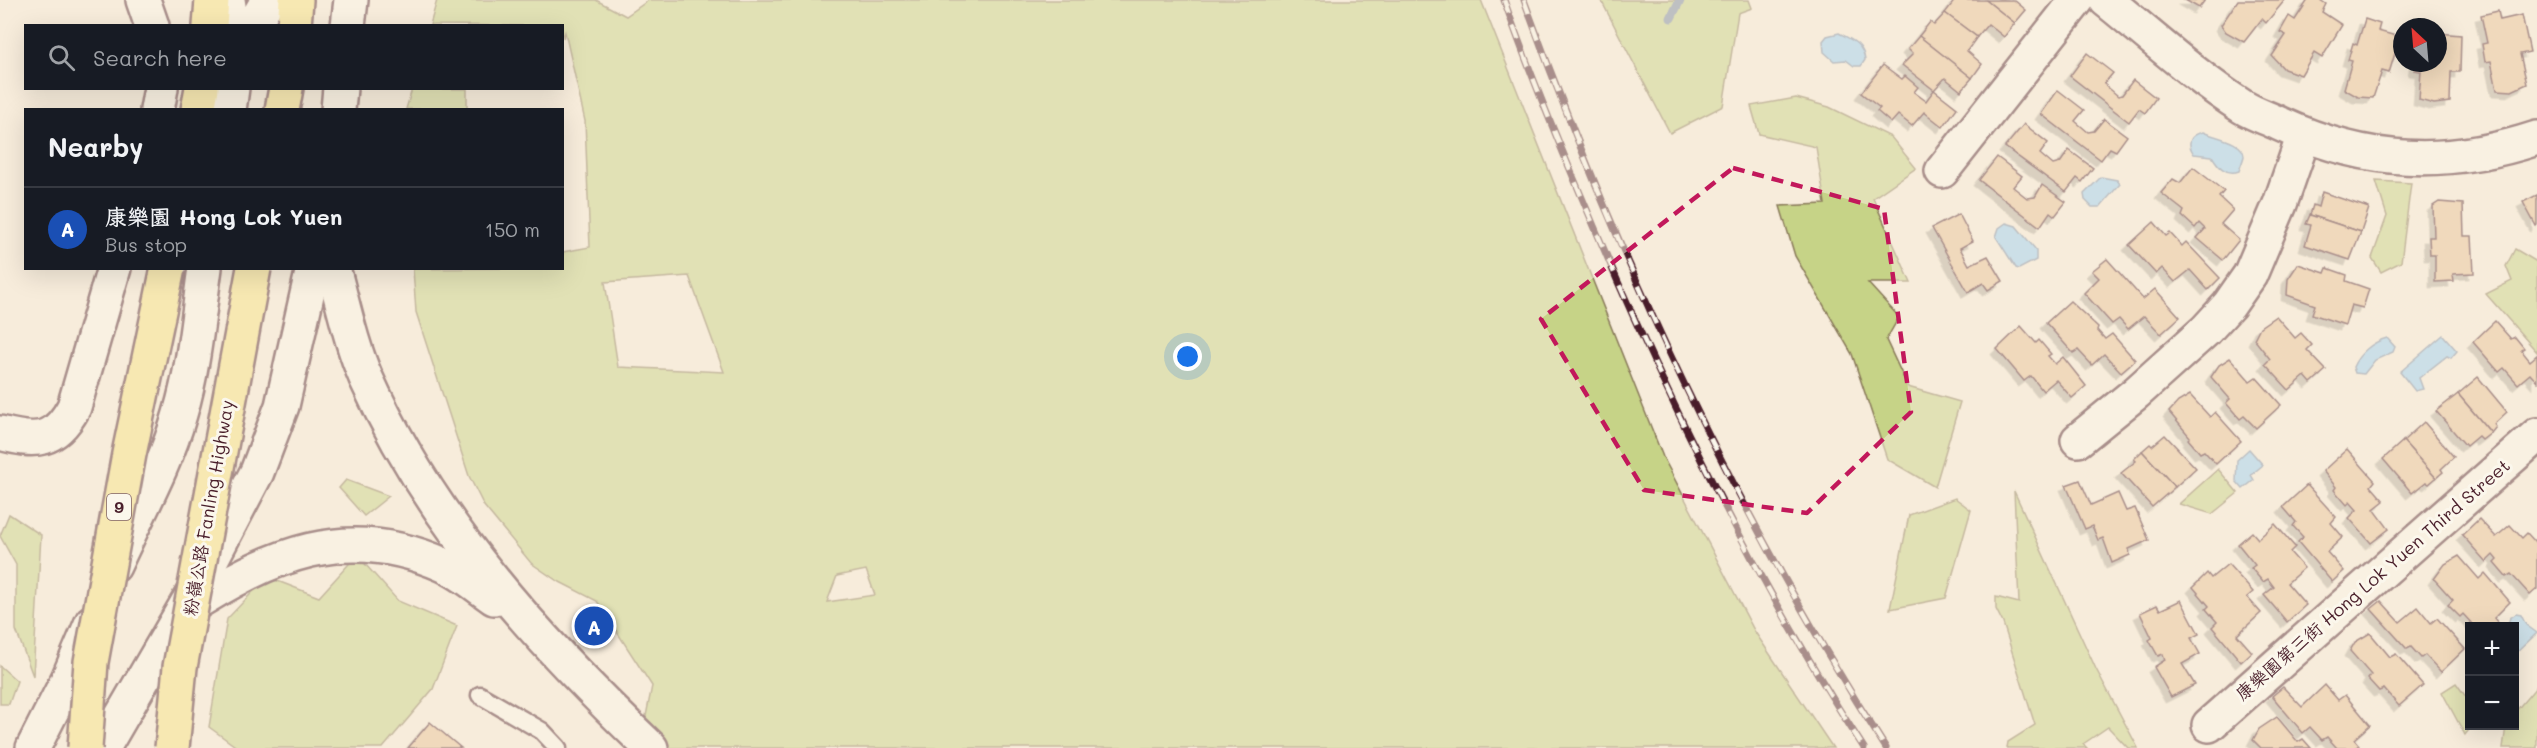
<!DOCTYPE html>
<html lang="en">
<head>
<meta charset="utf-8">
<style>
	body { margin:0; font-family:Mali,"LXGW WenKai TC",sans-serif; background:#20242c; color:#f1f3f6 }
	.controls { position:absolute; right:18px; bottom:18px; display:grid; overflow:hidden; border-radius:0px; box-shadow:0 6px 24px #0002 }
	.controls button { width:54px; height:54px; display:grid; place-items:center; padding:0; border:0; border-bottom:2px solid #363941; background:#171b24; color:#f1f3f6; font:30px sans-serif }
	.compass { position:absolute; left:2393px; top:18px; width:54px; height:54px; border-radius:50%; background:#171b24; box-shadow:0 6px 24px #0002; rotate:334deg }
	.you { position:absolute; left:1188px; top:357px; width:21px; height:21px; margin:-15px; border:4px solid #fff; border-radius:50%; background:#1a73e8; box-shadow:0 0 0 9px #1a73e833 }
	.badge { display:grid; place-items:center; width:39px; height:39px; border-radius:50%; background:#d93025; color:#fff; font-size:20px; font-weight:700 }
	.pin { position:absolute; translate:-50% -50%; border:3px solid #fff; box-shadow:0 2px 6px #0006 }
	.list { margin:0; padding:0; list-style:none }
	h2 { display:flex; justify-content:space-between; align-items:center; height:78px; margin:0; padding:0 24px; font-size:26px }
	h2 small { font-size:20px; font-weight:400; color:#9ea1a6 }
	.list li { display:grid; grid-template-columns:39px 1fr auto; gap:18px; align-items:center; box-sizing:border-box; height:84px; padding:0 24px; border-top:2px solid #363941 }
	.list b { display:block; font-size:22px; white-space:nowrap }
	.list p { margin:0; font-size:20px; white-space:nowrap; color:#9ea1a6 }
	.list em { font-size:20px; font-style:normal; color:#9ea1a6 }
	.icon { flex:none; width:33px; height:33px; fill:none; stroke:currentColor; stroke-width:2; stroke-linecap:round; stroke-linejoin:round }
	.map { position:relative; flex:none; width:2537px; height:748px; overflow:hidden }
	.search { position:absolute; background:#171b24; box-shadow:0 6px 24px #0002; left:24px; top:24px; width:540px; height:66px; display:flex; align-items:center; gap:15px; box-sizing:border-box; padding:0 21px; border-radius:0px; color:#9ea1a6; font-size:22px }
	.panel { position:absolute; background:#171b24; box-shadow:0 6px 24px #0002; left:24px; top:108px; width:540px; height:162px; border-radius:0px }
	.map>svg:first-child { display:block }
</style>
</head>
<body>
<div class="map">
<svg width="2537" height="748" viewBox="0 0 2537 748">
	<defs>
		<filter id="shadow"><feDropShadow dx="-5.5" dy="5.5" stdDeviation="0" flood-color="#0004"/></filter>
	</defs>
	<rect width="100%" height="100%" fill="#f7ecdb"/>
	<filter id="ink" filterUnits="userSpaceOnUse"><feTurbulence type="fractalNoise" baseFrequency=".0167" numOctaves="2"/><feDisplacementMap in="SourceGraphic" scale="12" xChannelSelector="R" yChannelSelector="G"/><feConvolveMatrix kernelMatrix="1 2 1 2 8 2 1 2 1" color-interpolation-filters="sRGB"/></filter>
	<g filter="url(#ink)">
		<g fill="#c6d387" stroke="#887959" stroke-width="1.5" fill-rule="evenodd">
			<path d="M437 0H596L626 16 649 0H1481L1663 457 1755 632 1833 748H666L644 726 652 686 597 601 556 580 531 563 484 506 469 476 416 312 413 269 562 268 563 252 590 247 585 121 565 32 563 38 562 26 430 25ZM689 276 724 372 618 367 605 282ZM866 570 875 595 827 602 837 576Z"/>
			<polygon points="1601,0 1749,0 1752,8 1738,13 1723,106 1670,133"/>
			<polygon points="412,89 467,89 467,109 406,109"/>
			<polygon points="1796,98 1829,107 1891,137 1916,168 1873,198 1911,283 1868,283 1899,317 1886,340 1908,387 1960,402 1935,487 1887,459 1852,354 1795,256 1780,206 1825,204 1816,147 1759,134 1751,106"/>
			<polygon points="2376,181 2411,183 2401,262 2381,272 2372,258 2387,216"/>
			<polygon points="2515,249 2537,262 2537,352 2486,294 2512,281 2506,266"/>
			<polygon points="2218,469 2238,493 2212,514 2179,504"/>
			<polygon points="346,480 389,496 364,516 339,488"/>
			<polygon points="2014,491 2096,669 2138,748 2128,748 2108,727 2083,744 2087,748 2007,748 2008,742 2035,725 2003,623 1996,609 1996,597 2019,603"/>
			<polygon points="1955,498 1971,510 1946,598 1890,609 1909,515"/>
			<polygon points="9,514 41,535 33,676 16,630 16,565 0,536"/>
			<polygon points="357,555 398,601 457,626 433,689 383,748 238,748 209,727 227,619 267,577 319,597"/>
			<polygon points="0,666 17,681 9,704 0,704"/>
			<polygon points="2456,683 2469,701 2470,726 2472,726 2465,735 2442,692"/>
			<polygon points="2537,686 2537,748 2503,748 2506,726 2514,726 2515,712"/>
		</g>
		<g fill="#97cff6" stroke="#7889a5" stroke-width="1.5">
			<path d="M1839 33C1852 40 1863 44 1865 60L1861 66H1854L1846 60 1834 61 1824 52 1823 41 1827 36Z"/>
			<path d="M2203 132C2213 137 2244 141 2244 156 2243 161 2240 167 2239 171 2226 176 2218 166 2212 156L2194 154C2186 143 2190 135 2203 132Z"/>
			<polygon points="2101,177 2117,180 2120,184 2100,207 2092,207 2085,200 2084,194"/>
			<polygon points="2006,223 2016,226 2036,250 2036,260 2019,269 2016,268 1996,237 1999,228"/>
			<polygon points="2443,335 2457,351 2451,358 2447,356 2419,378 2423,389 2415,391 2400,372"/>
			<path d="M2387 338 2395 347 2393 352 2375 360 2364 374 2355 373 2353 367C2359 353 2373 342 2387 338Z"/>
			<polygon points="2249,449 2263,465 2251,475 2254,480 2243,489 2236,481 2237,460"/>
			<polygon points="2516,614 2521,615 2526,625 2537,633 2515,654 2514,626 2507,626 2510,618"/>
		</g>
		<g fill="none" stroke-linecap="round" stroke-linejoin="round">
			<polyline stroke="#7889a5" stroke-width="9" points="1671,18 1680,0"/>
		</g>
		<g fill="#e7c097" stroke="#4a1f2b" stroke-width="1.5" filter="url(#shadow)">
			<polygon points="1955,0 1986,0 2015,23 2004,37 1988,24 1977,37 1945,13"/>
			<polygon points="1986,0 2014,0 2026,10 2015,23"/>
			<polygon points="2185,0 2205,0 2199,8"/>
			<polygon points="2238,0 2285,0 2266,23 2262,19 2244,42 2226,32 2221,25"/>
			<polygon points="2308,0 2320,0 2326,4 2322,12 2342,25 2322,58 2314,53 2301,75 2284,69 2272,56 2286,35 2280,32 2289,16 2295,20"/>
			<polygon points="2498,11 2500,20 2522,15 2530,52 2520,54 2527,84 2512,91 2497,90 2491,61 2485,62 2482,44 2487,43 2481,15"/>
			<polygon points="1945,13 1977,37 1967,51 1982,64 1972,78 1919,36 1930,22 1934,25"/>
			<polygon points="2365,19 2380,24 2378,31 2400,37 2389,73 2382,71 2373,98 2358,97 2344,89 2352,61 2348,60 2353,43 2357,45"/>
			<polygon points="2438,33 2461,35 2460,72 2451,72 2450,102 2434,104 2419,100 2421,71 2414,70 2415,63 2438,63"/>
			<polygon points="1919,36 1972,78 1961,91 1945,78 1934,90 1902,65 1913,54 1908,49"/>
			<polygon points="2087,53 2113,73 2104,84 2118,96 2122,95 2133,80 2156,98 2145,113 2139,109 2129,122 2070,76"/>
			<polygon points="1883,65 1902,79 1905,76 1918,87 1914,92 1926,101 1934,90 1957,108 1943,127 1924,112 1912,126 1898,115 1891,123 1877,111 1880,108 1861,93"/>
			<polygon points="2058,90 2084,110 2075,121 2088,132 2094,131 2104,119 2127,136 2116,151 2110,148 2101,160 2041,114"/>
			<polygon points="2024,124 2048,143 2040,154 2053,165 2060,163 2069,150 2093,168 2082,182 2077,178 2066,192 2005,147"/>
			<polygon points="1997,157 2022,176 2013,187 2027,198 2035,197 2042,185 2066,202 2055,216 2050,212 2040,227 1979,180"/>
			<polygon points="2193,167 2224,191 2219,197 2233,210 2221,224 2239,240 2223,260 2197,238 2205,229 2199,223 2195,228 2182,216 2184,211 2161,193 2173,179 2180,183"/>
			<polygon points="2322,192 2369,208 2361,232 2310,215 2313,205 2318,207"/>
			<polygon points="2537,195 2537,225 2536,226 2523,202"/>
			<polygon points="2439,202 2463,204 2464,236 2472,236 2474,273 2453,274 2454,281 2435,282 2435,255 2430,255 2429,237 2434,237 2433,206"/>
			<polygon points="1959,214 1973,241 1960,248 1969,265 1988,256 2003,281 1988,290 1983,283 1968,292 1932,228"/>
			<polygon points="2310,215 2361,232 2350,260 2305,245 2311,225 2306,224"/>
			<polygon points="2154,222 2166,236 2170,233 2182,246 2186,242 2220,278 2208,290 2190,270 2175,282 2162,268 2156,274 2129,245"/>
			<polygon points="2107,259 2143,299 2155,289 2180,317 2161,334 2144,316 2128,329 2119,319 2112,324 2084,293 2099,278 2092,271"/>
			<polygon points="2298,264 2325,273 2327,268 2347,275 2346,281 2369,289 2363,308 2351,305 2345,325 2312,314 2315,305 2287,295 2288,279"/>
			<polygon points="2070,301 2098,327 2097,330 2105,339 2112,334 2135,360 2121,372 2104,354 2092,365 2078,350 2073,353 2046,323"/>
			<polygon points="2276,316 2295,338 2301,333 2312,345 2307,350 2326,370 2311,383 2305,376 2289,390 2265,364 2270,359 2254,339 2260,327"/>
			<polygon points="2495,321 2511,339 2515,337 2524,348 2521,350 2530,361 2537,355 2537,382 2530,374 2518,384 2504,368 2499,372 2473,342"/>
			<polygon points="2021,326 2036,343 2039,340 2051,354 2048,356 2055,364 2063,357 2086,386 2072,398 2056,380 2043,391 2031,376 2024,381 1997,349"/>
			<polygon points="2230,358 2250,381 2256,377 2281,405 2256,428 2244,416 2240,419 2226,403 2230,399 2211,377 2219,365"/>
			<polygon points="2478,377 2507,412 2494,424 2496,427 2491,433 2458,394"/>
			<polygon points="2458,394 2491,433 2482,440 2478,436 2466,446 2436,411"/>
			<polygon points="2190,395 2210,417 2215,412 2241,441 2216,464 2204,451 2200,453 2188,439 2190,437 2169,412 2178,402"/>
			<polygon points="2424,422 2454,457 2441,469 2443,472 2436,478 2403,441"/>
			<polygon points="2165,435 2196,468 2175,487 2142,451 2150,444 2152,446"/>
			<polygon points="2403,441 2436,478 2429,484 2426,482 2412,493 2383,459"/>
			<polygon points="2347,449 2375,481 2371,486 2384,501 2374,509 2389,529 2371,543 2349,518 2357,510 2350,502 2347,505 2334,490 2336,487 2323,471"/>
			<polygon points="2142,451 2175,487 2152,507 2121,473 2136,461 2134,459"/>
			<polygon points="2080,480 2091,505 2118,493 2126,511 2135,508 2149,540 2129,549 2130,555 2112,563 2103,538 2098,540 2092,526 2085,529 2066,485"/>
			<polygon points="2307,485 2336,517 2331,523 2343,537 2327,552 2344,571 2332,582 2298,542 2303,537 2293,526 2296,522 2283,507"/>
			<polygon points="2479,519 2496,537 2510,525 2522,538 2527,533 2537,544 2537,589 2530,595 2511,574 2506,577 2494,563 2497,560 2493,555 2486,562 2462,535"/>
			<polygon points="2275,524 2295,547 2290,552 2304,568 2287,583 2306,605 2287,622 2264,595 2274,587 2268,579 2263,582 2251,568 2255,565 2238,544 2252,532 2258,539"/>
			<polygon points="2459,556 2479,579 2485,573 2510,602 2494,618 2499,624 2495,626 2474,626 2463,614 2460,617 2448,605 2453,600 2434,579 2445,564"/>
			<polygon points="2228,564 2253,592 2247,597 2261,613 2237,635 2252,652 2241,662 2212,627 2217,622 2206,609 2209,606 2193,587 2207,573 2211,578"/>
			<polygon points="2181,600 2199,634 2191,638 2200,654 2182,664 2195,685 2171,697 2154,667 2165,660 2163,654 2158,656 2149,640 2152,638 2140,613 2157,605 2160,610"/>
			<polygon points="2381,601 2400,622 2418,607 2431,623 2437,618 2465,649 2441,672 2425,655 2421,658 2411,647 2407,649 2371,609"/>
			<polygon points="2370,633 2390,657 2396,654 2423,685 2399,706 2384,689 2379,691 2368,679 2371,675 2350,651 2355,642"/>
			<polygon points="2325,685 2338,700 2345,695 2370,725 2354,739 2359,745 2355,748 2337,748 2327,737 2322,740 2310,727 2303,733 2272,696 2283,687 2302,707"/>
			<polygon points="2277,717 2298,742 2303,739 2311,748 2261,748 2253,740 2259,729"/>
			<polygon points="430,722 461,748 408,748"/>
		</g>
		<g fill="none" stroke-linecap="round" stroke-linejoin="round">
			<defs>
				<polyline id="lane" points="480,695 542,731 558,748"/>
				<g id="street">
					<polyline points="143,0 152,26"/>
					<path d="M2106 0C2151 36 2194 76 2243 107 2254 114 2268 118 2280 124 2367 164 2446 168 2537 138"/>
					<polyline points="157,110 161,88"/>
					<polyline points="1942,171 2077,0"/>
					<path d="M0 433C37 443 55 442 74 407L114 268"/>
					<polyline points="2078,440 2136,393 2206,330 2229,305 2250,275 2280,204 2304,135"/>
					<polyline points="2209,725 2537,435"/>
				</g>
				<g id="secondary">
					<polyline points="228,0 232,26"/>
					<polyline points="253,26 268,0"/>
					<polyline points="348,26 351,0"/>
					<polyline points="229,110 232,88"/>
					<polyline points="338,110 340,88"/>
					<path d="M333 268C343 304 351 344 366 378 430 521 538 641 651 748"/>
					<path d="M114 566C137 515 165 467 180 414 194 367 198 317 205 268"/>
					<path d="M186 609C270 555 346 521 444 565 462 573 478 587 494 598"/>
					<polyline points="33,748 68,679 92,622"/>
					<polyline points="103,748 199,583 257,472 282,406 313,268"/>
				</g>
				<g id="highway">
					<polyline points="210,26 212,0"/>
					<polyline points="294,26 296,0"/>
					<polyline points="198,110 202,88"/>
					<polyline points="282,110 286,88"/>
				</g>
			</defs>
			<use href="#lane" stroke="#4a1f2b" stroke-width="21"/>
			<use href="#street" stroke="#4a1f2b" stroke-width="38"/>
			<use href="#secondary" stroke="#4a1f2b" stroke-width="38"/>
			<use href="#highway" stroke="#4a1f2b" stroke-width="38"/>
			<use href="#lane" stroke="#fbf7ec" stroke-width="16"/>
			<use href="#street" stroke="#fbf7ec" stroke-width="33"/>
			<use href="#secondary" stroke="#fbf7ec" stroke-width="33"/>
			<use href="#highway" stroke="#f6e281" stroke-width="33"/>
			<defs>
				<g id="rail">
					<path d="M1504 0C1538 96 1578 189 1618 282 1689 443 1768 601 1864 748"/>
					<path d="M1524 0C1619 261 1735 514 1886 748"/>
				</g>
			</defs>
			<use href="#rail" stroke="#4a1f2b" stroke-width="7"/>
			<use href="#rail" stroke="#fbf7ec" stroke-width="4.5" stroke-dasharray="14" stroke-linecap="butt"/>
			<defs>
				<g id="highway-bridge">
					<polyline points="85,748 91,662 129,454 168,268"/>
					<polyline points="172,748 180,667 254,268"/>
				</g>
			</defs>
			<use href="#highway-bridge" stroke="#4a1f2b" stroke-width="38" stroke-linecap="butt"/>
			<use href="#highway-bridge" stroke="#f6e281" stroke-width="33"/>
		</g>
	</g>
	<path d="M0 0H2537V748H0ZM1733 168 1884 209 1911 412 1807 513 1644 490 1541 319Z" fill="#f7ecdb" fill-opacity=".55" fill-rule="evenodd"/>
	<path fill="none" stroke="#c2185b" stroke-width="4.5" stroke-dasharray="12 8" stroke-linejoin="round" d="M1733 168 1884 209 1911 412 1807 513 1644 490 1541 319Z"/>
	<g text-anchor="middle" stroke-width="6" stroke-linejoin="round" paint-order="stroke">
		<rect fill="#fbf7ec" stroke="#7f6065" stroke-width="1.5" x="107" y="494" width="24" height="26" rx="4.5"/>
		<g font-size="16" font-weight="bold" fill="#4a1f2b">
			<text x="119" y="513">9</text>
		</g>
		<g font-size="18" fill="#4a1f2b" stroke="#fbf7ec">
			<text transform="translate(209 508) rotate(-80)" y="6">粉嶺公路 Fanling Highway</text>
			<text transform="translate(2373 580) rotate(-41)" y="6">康樂園第三街 Hong Lok Yuen Third Street</text>
		</g>
	</g>
</svg>
<div class="controls">
<button>+</button>
<button>−</button>
</div>
<svg class="compass" viewBox="-18 -18 36 36"><path d="M0-13l5 13h-10z" fill="#e53935"/><path d="M0 13l5-13h-10z" fill="#9ea1a6"/></svg>
<div class="you"></div>
<div class="pin badge" style="left:594px;top:626px;background:#1a4fb4">A</div>
<div class="search"><svg class="icon" aria-label="search" viewBox="0 0 24 24"><circle cx="10" cy="10" r="6"/><path d="M15 15l6 6"/></svg>Search here</div>
<section class="panel">
<h2>Nearby<small></small></h2>
<ul class="list">
<li><span class="badge" style="background:#1a4fb4">A</span><div><b>康樂園 Hong Lok Yuen</b><p>Bus stop</p></div><em>150 m</em></li>
</ul>
</section>
</div>
</body>
</html>
